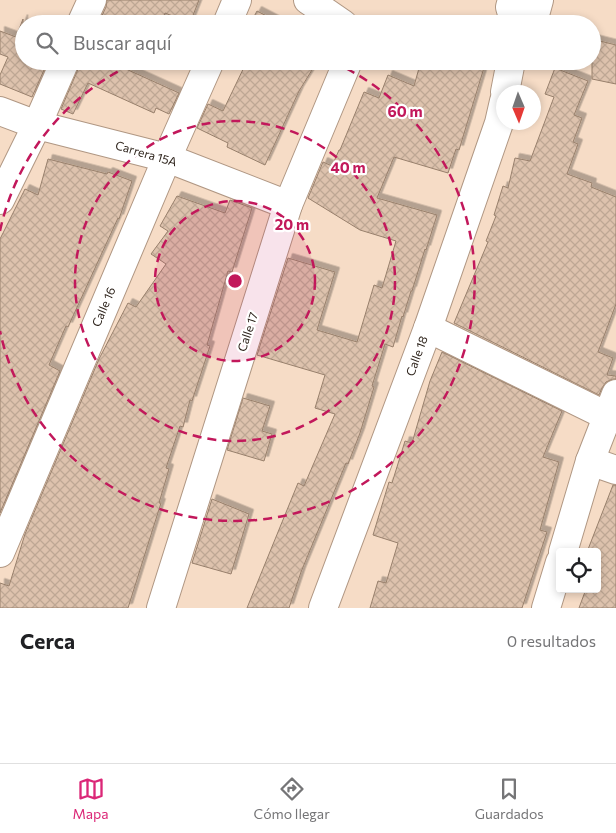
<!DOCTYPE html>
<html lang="es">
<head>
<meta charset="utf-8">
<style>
	body { margin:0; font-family:Commissioner,sans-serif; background:#f2f2f2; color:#202124 }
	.controls { position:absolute; right:15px; bottom:15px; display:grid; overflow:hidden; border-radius:5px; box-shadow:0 2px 8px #0003 }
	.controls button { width:45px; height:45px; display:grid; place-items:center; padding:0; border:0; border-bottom:1px solid #e0e0e0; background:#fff; color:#202124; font:25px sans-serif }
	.compass { position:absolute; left:496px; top:85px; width:45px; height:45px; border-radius:50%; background:#fff; box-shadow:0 2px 8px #0003; rotate:178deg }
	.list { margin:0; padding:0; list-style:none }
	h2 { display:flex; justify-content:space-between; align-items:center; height:65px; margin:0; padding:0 20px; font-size:21px }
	h2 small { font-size:16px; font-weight:400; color:#757577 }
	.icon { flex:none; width:28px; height:28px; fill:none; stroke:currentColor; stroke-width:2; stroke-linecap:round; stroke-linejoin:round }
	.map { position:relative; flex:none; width:616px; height:608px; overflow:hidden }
	.search { position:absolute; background:#fff; box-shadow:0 2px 8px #0003; left:15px; right:15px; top:15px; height:55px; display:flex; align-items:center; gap:12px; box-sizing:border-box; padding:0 18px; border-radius:28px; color:#757577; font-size:19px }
	.sheet { height:155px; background:#fff }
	nav { display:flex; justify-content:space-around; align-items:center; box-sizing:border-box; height:70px; border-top:1px solid #e0e0e0; background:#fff; font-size:14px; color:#757577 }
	nav a { display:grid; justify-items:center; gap:2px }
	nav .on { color:#db2777 }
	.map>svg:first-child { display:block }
</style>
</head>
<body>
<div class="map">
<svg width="616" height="608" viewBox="0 0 616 608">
	<defs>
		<pattern id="building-cross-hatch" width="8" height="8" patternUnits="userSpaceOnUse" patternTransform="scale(1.25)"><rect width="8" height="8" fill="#ddc2ad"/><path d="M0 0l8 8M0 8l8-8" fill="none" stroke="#bea794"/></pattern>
		<filter id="shadow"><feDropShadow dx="4.5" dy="-4.5" stdDeviation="0" flood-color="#0004"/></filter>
	</defs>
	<rect width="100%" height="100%" fill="#f6dcc6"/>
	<g fill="url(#building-cross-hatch)" stroke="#98806c" filter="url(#shadow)">
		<polygon points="107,0 199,0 190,23 165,13 161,24 98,24 106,7"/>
		<polygon points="257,11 282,24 250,24"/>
		<polygon points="23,19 24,61 48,61 32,97 0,84 0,75 8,57 0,54 0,31 16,37"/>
		<polygon points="592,39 616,45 616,84 592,79"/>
		<polygon points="80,61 129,61 126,69 179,93 169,114 156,108 154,113 88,83 73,114 61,109 79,67"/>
		<polygon points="247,61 310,61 307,67 312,70 299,91 265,165 227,147 228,143 197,128 208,104 223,111"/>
		<polygon points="421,61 486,61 459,150 456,149 448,173 394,157 377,198 437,215 426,250 425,249 412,291 411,291 403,317 402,316 393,347 385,344 372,386 374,387 360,433 348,464 346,463 301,572 289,608 247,608 298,483 304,486 335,414 315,408 325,375 257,355 288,258 335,272 317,330 357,342 374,285 382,288 396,241 360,230 308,198 323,162 332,166 339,150 340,150 364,92 379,98 388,75 414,86"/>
		<polygon points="555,68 588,81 574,115 582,118 573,142 578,144 567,174 592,183 591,187 616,197 616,304 598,352 613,358 607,375 616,376 616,379 613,379 606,382 602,388 599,395 454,323 488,242 486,241 496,216 494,215 503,186 508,188 515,158 530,161 554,97 545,94"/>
		<polygon points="48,159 107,174 108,172 132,181 119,219 118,218 68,327 66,326 49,365 60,371 0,513 0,239 25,189 38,195"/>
		<polygon points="177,196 225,213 230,200 252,208 232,272 228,271 207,345 210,346 192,401 190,400 183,427 180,426 166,468 169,469 159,503 161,503 128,608 0,608 0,583 9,586 25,534 99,359 128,303 136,307 166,264 151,254 168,231 160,226"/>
		<polygon points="442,352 562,411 543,457 559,462 540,530 547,532 522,608 370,608 378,581 386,583 398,543 373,535 389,482 392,483 405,441 412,443 430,381"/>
		<polygon points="243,398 270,406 262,431 272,434 264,461 227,450"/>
		<polygon points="613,485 616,485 616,608 579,608 586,589 597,589 597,552 587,552"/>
		<polygon points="212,499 249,514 231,574 192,563"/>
	</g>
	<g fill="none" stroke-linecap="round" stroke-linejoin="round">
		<defs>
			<g id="minor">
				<polyline points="308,0 343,24"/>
				<polyline points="81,24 92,0"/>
				<polyline points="227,24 237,0"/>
				<polyline points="0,111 37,125 167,158 288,205"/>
				<polyline points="0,200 37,125 65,61"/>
				<polyline points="428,328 607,416"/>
				<polyline points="590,461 616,470"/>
				<polyline points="563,552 590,461 616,394"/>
				<polyline points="0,553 167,158 210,61"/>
				<polyline points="161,608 288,205 348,61"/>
				<polyline points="546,608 560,562"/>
			</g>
			<g id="major">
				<polyline points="512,0 510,7 515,24"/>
				<polyline points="524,24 536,11 539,0"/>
				<polyline points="505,92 511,61"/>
				<polyline points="323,608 428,328 499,123 504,101"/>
			</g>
		</defs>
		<use href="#minor" stroke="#b09783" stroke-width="30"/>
		<use href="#major" stroke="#b09783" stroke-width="30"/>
		<use href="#minor" stroke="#fff" stroke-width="28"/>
		<use href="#major" stroke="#fff" stroke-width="28"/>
	</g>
	<circle cx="235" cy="281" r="80" fill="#c2185b" fill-opacity=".12"/>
	<g fill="none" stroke="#c2185b" stroke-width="2.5" stroke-dasharray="9 6">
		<circle cx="235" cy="281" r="80"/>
		<circle cx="235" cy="281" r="160"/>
		<path d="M0 231A240 240 0 0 1 137 62M333 62A240 240 0 1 1 0 331"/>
	</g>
	<g text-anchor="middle" stroke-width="4.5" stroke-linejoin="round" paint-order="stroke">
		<g font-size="12" fill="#2e241c" stroke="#fff">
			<text transform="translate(146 154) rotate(16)" y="4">Carrera 15A</text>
			<text transform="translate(104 307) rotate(-67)" y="4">Calle 16</text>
			<text transform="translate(248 332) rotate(-72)" y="4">Calle 17</text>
			<text transform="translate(417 356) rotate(-70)" y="4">Calle 18</text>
		</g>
	</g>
	<circle cx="235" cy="281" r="8" fill="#c2185b" stroke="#fff" stroke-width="2.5"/>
	<g font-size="15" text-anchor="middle" font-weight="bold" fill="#c2185b" stroke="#fff" stroke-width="4.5" stroke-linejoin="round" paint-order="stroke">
		<text x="405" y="117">60 m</text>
		<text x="348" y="173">40 m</text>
		<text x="292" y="230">20 m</text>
	</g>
</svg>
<div class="controls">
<button><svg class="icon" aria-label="locate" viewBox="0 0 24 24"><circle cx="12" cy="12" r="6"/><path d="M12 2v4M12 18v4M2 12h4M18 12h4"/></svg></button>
</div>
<svg class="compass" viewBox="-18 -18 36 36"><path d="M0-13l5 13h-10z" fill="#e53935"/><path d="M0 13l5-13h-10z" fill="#757577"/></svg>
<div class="search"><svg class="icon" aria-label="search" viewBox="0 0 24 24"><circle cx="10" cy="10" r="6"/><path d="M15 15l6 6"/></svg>Buscar aquí</div>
</div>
<section class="sheet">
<h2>Cerca<small>0 resultados</small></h2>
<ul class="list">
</ul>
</section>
<nav>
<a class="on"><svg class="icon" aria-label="map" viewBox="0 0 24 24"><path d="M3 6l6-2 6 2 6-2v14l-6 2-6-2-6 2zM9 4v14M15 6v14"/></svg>Mapa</a>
<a><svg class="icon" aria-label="directions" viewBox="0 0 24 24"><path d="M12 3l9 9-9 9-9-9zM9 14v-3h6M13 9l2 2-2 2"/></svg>Cómo llegar</a>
<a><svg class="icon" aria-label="saved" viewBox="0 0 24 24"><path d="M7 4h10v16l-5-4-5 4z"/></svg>Guardados</a>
</nav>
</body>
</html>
